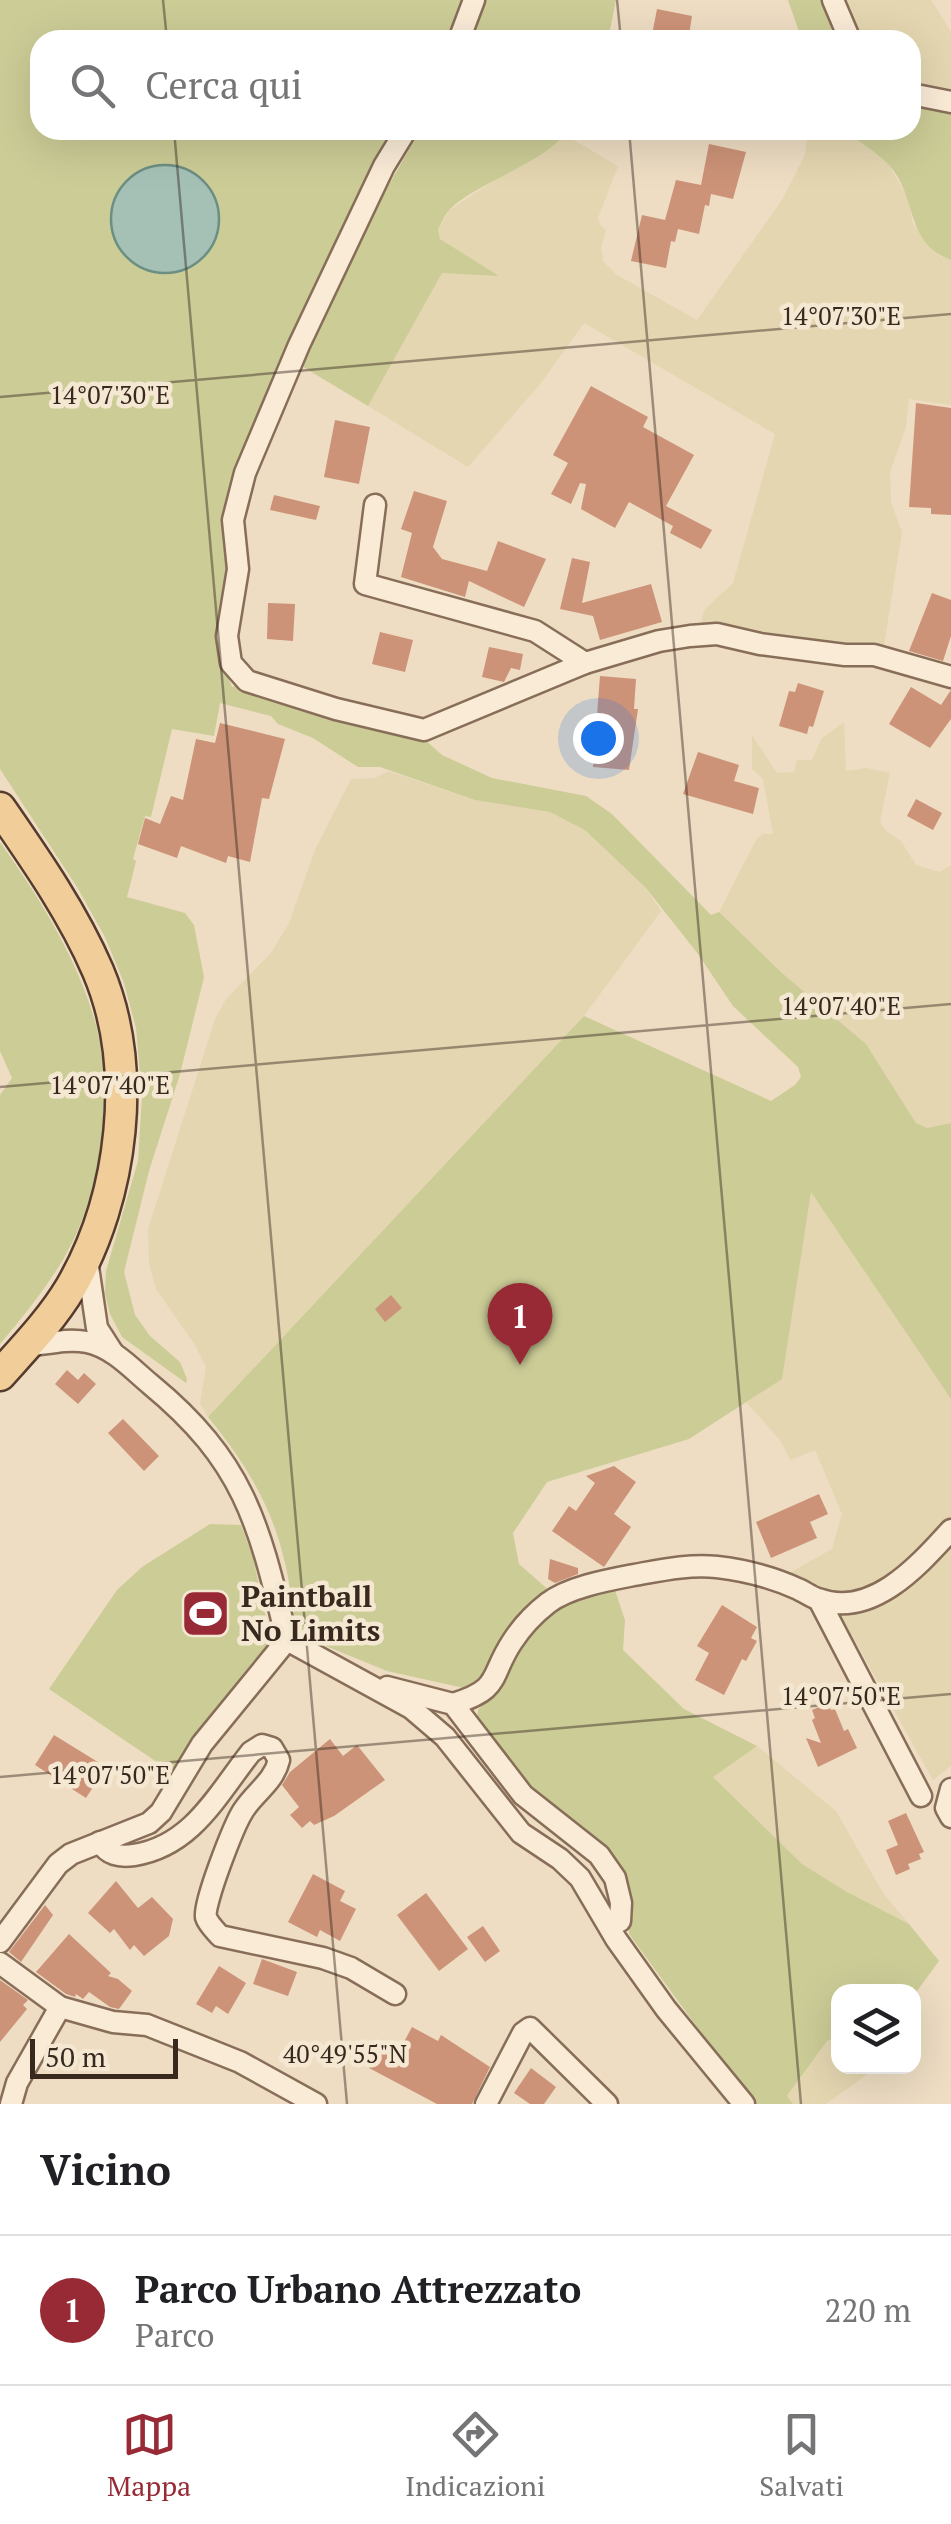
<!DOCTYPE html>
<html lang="it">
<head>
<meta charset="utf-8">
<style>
	body { margin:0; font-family:"PT Serif",serif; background:#f2f2f2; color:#202124 }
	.controls { position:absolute; right:30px; bottom:30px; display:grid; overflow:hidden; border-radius:20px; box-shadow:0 10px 40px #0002 }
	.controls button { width:90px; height:90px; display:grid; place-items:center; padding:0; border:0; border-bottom:2px solid #e0e0e0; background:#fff; color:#202124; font:50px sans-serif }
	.scale { position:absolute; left:30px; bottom:25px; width:148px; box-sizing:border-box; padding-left:10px; border:5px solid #38281e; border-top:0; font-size:28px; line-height:35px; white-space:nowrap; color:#38281e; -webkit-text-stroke:8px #f5e8d2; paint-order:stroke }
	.you { position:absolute; left:598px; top:738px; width:35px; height:35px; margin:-25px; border:8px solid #fff; border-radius:50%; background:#1a73e8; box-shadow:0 0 0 15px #1a73e833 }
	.badge { display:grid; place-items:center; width:65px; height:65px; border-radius:50%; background:#972a35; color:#fff; font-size:32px; font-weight:700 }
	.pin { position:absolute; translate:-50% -82px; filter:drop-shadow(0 2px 5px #0008) }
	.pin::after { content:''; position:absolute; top:52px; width:35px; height:30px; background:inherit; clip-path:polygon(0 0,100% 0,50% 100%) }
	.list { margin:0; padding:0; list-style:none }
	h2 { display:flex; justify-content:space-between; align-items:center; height:130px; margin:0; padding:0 40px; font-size:42px }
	h2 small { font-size:32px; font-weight:400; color:#757577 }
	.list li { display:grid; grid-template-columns:65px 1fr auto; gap:30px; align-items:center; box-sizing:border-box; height:150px; padding:0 40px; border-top:2px solid #e0e0e0 }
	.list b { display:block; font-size:38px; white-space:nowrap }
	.list p { margin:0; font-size:32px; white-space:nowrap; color:#757577 }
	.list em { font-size:32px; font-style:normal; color:#757577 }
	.icon { flex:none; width:55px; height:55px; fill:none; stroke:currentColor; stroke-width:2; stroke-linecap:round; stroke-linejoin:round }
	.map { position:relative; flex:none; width:951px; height:2104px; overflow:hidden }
	.search { position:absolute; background:#fff; box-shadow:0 10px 40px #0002; left:30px; right:30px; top:30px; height:110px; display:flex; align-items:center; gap:25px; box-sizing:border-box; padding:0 35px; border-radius:30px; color:#757577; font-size:38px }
	.sheet { height:280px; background:#fff }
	nav { display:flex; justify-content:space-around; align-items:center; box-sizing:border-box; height:140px; border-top:2px solid #e0e0e0; background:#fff; font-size:28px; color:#757577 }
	nav a { display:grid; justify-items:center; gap:5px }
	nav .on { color:#972a35 }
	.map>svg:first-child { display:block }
</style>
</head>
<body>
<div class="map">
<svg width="951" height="2104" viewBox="0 0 951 2104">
	<rect width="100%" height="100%" fill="#eeddc3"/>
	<g fill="#e4d6b0">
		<polygon points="841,0 931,0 951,32 951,97 911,89 911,40 857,40"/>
		<polygon points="818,130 846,130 889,165 908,198 913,224 941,257 951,260 951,405 909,399 906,427 890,472 891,502 902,532 883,652 701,623 704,610 733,583 775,434 584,323 541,383 468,467 368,406 442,273 497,275 440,239 438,230 449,210 565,135 618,166 598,218 600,225 606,230 601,248 603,261 617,275 697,320 782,200 805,155 807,136"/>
		<polygon points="844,722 846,771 867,768 890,773 880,822 885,830 901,841 916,865 940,872 951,865 951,1123 927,1128 916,1123 866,1044 782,973 719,912 757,838 763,834 773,834 763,779 752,769 752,735 777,773 794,772 797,760 812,760 821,739"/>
		<polygon points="388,771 475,800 550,812 585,830 646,888 661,911 584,1016 208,1417 200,1403 206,1367 195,1345 156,1289 149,1263 148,1229 215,1019 226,999 271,953 289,923 315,850 351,779 375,778"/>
		<polygon points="811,1191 951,1399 951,1519 906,1563 883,1579 862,1589 839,1593 822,1592 791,1572 832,1549 842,1514 815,1450 790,1460 781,1441 746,1402 782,1378"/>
		<polygon points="951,1540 951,1766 933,1780 840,1614 884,1601"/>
		<polygon points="757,1746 836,1811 883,1893 909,1924 847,1892 802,1864 712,1776"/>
		<polygon points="838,2036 838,2066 870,2067 873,2070 826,2104 793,2104 787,2097 827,2041"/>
	</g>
	<g fill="#cbcc96">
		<path d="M0 0H465L452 40H40V130H400L234 477 223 664 232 687 240 684 424 739 442 755 492 778 586 796 612 814 711 915 719 912 782 973 866 1044 916 1123 927 1128 951 1123V1399L811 1192 782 1379 689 1439 547 1482 513 1533 519 1564 552 1593 486 1681 473 1690 387 1671 299 1635C291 1610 291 1584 284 1559 271 1504 244 1461 208 1417L584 1016 771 1101 795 1085 801 1077 798 1067 733 1006 698 954 646 888 585 830 550 812 475 800 380 767H358L313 738 278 724 271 716 220 703 214 736 172 729 151 817 145 816 133 859 136 861 127 897 185 913 194 925 204 977 180 1074 149 1171 124 1272 135 1315 150 1336 180 1362 187 1379 186 1383 122 1337 110 1314 105 1293 106 1271 138 1161 142 1097 136 1028 124 983 105 937 77 887 0 769Z"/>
		<polygon points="486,0 616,0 608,40 471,40"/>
		<polygon points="788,0 822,0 838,40 802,40"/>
		<path d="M911 103 951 111V260C904 243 918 196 889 165 877 153 859 142 846 130H911Z"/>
		<path d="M420 130H567C551 160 476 183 450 209 445 214 441 223 438 230L440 239 499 276 442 273 368 406 300 365 350 254Z"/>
		<path d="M0 842C38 896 75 954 94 1018 116 1093 103 1191 64 1258 46 1288 23 1317 0 1344V1095L12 1078 0 1051Z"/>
		<path d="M210 1524 241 1525 253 1557 270 1638 269 1647C236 1689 201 1728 170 1771L49 1689 117 1590 142 1567Z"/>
		<polygon points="613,1584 625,1620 623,1650 684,1709 757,1746 713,1777 802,1864 847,1892 909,1924 939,1961 914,1995 914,1992 838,1992 838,2036 827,2041 787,2096 793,2104 755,2104 749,2098 629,1934 632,1900 622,1872 547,1808 477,1720 478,1710 501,1684 519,1648 551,1607"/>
	</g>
	<circle fill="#a5c1b6" stroke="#6c8f83" stroke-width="2.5" cx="165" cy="219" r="54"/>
	<g fill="#cc9378">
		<polygon points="657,9 692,16 689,35 684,34 683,40 651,40"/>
		<polygon points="709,144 746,152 733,199 711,194 709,206 705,205 699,234 678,229 675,242 671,241 666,268 631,261 642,215 665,220 676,180 701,185"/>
		<polygon points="591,386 648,417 643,427 694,455 666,506 712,530 701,549 670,533 673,526 629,502 615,528 581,509 586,484 580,483 571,504 551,494 568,463 553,455"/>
		<polygon points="916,403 951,408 951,515 931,514 931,508 909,507"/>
		<polygon points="335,420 370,427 359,484 324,477"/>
		<polygon points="414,491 447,501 433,547 442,559 487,571 498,541 546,559 524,607 469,581 465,597 401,577 412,533 401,529"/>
		<polygon points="274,495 320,506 316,520 270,510"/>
		<polygon points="572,558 590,562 582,603 651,584 662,622 600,640 593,616 560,609"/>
		<polygon points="932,593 951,600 951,636 943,661 909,651"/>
		<polygon points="268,603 295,604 293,641 267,639"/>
		<polygon points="380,632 413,640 405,672 372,664"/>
		<polygon points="489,647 523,654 520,670 511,668 504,682 482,677"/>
		<polygon points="600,676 636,679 634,709 638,709 629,770 593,767"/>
		<polygon points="798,683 824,691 813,727 809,726 807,734 779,726 789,691 795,692"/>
		<polygon points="911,687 941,705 951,690 951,719 930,748 889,724"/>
		<polygon points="220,723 285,739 269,799 262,798 250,862 228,856 226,863 181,846 177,858 138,844 145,818 160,824 171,796 183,800 196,739 215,743"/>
		<polygon points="698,752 739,765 734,781 759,788 753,814 683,794"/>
		<polygon points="916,799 942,813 933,830 907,816"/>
		<polygon points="391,1295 402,1308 385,1322 375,1309"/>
		<polygon points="67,1370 78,1380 84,1373 96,1384 78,1404 55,1384"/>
		<polygon points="123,1419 159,1456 144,1471 108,1433"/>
		<polygon points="614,1466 636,1482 614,1514 631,1527 604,1567 552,1531 569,1506 576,1511 595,1483 586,1476"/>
		<polygon points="819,1494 828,1514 810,1522 817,1538 771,1558 756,1522"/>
		<polygon points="550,1559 578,1568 578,1574 555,1583 548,1579"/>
		<polygon points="722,1605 757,1627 751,1638 757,1641 746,1661 742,1659 724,1695 695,1680 709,1653 697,1646"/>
		<polygon points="828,1703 831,1710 835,1709 844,1731 848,1729 857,1748 818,1767 806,1738 821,1743 812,1720 815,1718 812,1710"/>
		<polygon points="54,1735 106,1767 86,1798 35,1765"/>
		<polygon points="330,1739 343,1756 357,1745 385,1780 334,1816 314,1825 310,1821 302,1828 290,1815 299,1807 282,1785 290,1772"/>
		<polygon points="906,1813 924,1852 919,1854 921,1859 908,1864 910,1869 896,1875 886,1850 898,1845 888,1821"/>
		<polygon points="313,1874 345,1891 340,1901 356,1909 340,1941 320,1930 317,1937 288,1922"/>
		<polygon points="116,1881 138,1908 152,1897 173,1919 169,1936 144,1956 134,1945 130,1950 114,1929 110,1933 88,1913"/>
		<polygon points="426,1893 468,1949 439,1971 397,1915"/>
		<polygon points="45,1905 53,1915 21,1962 9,1952"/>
		<polygon points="483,1926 500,1951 485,1962 467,1937"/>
		<polygon points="69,1934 111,1973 108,1976 118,1979 132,1991 119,2009 110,2007 89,1992 83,1999 76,1994 75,1997 66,1994 36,1972"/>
		<polygon points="262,1959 297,1972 288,1996 253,1984"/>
		<polygon points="219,1966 246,1983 228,2014 216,2006 212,2013 196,2004"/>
		<polygon points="0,1980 28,2000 23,2005 27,2009 0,2042"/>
		<polygon points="412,2027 438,2041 441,2035 490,2067 472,2104 437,2104 369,2068 382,2045 398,2053"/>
		<polygon points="531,2068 556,2087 544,2104 530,2104 514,2093"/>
	</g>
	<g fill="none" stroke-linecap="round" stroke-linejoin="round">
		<defs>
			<g id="minor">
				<polyline points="833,0 850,40"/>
				<polyline points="459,40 474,0"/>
				<polyline points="911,94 951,102"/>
				<polyline points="406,130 384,166 299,345 245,473 233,520 238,569 227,636 231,663 247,681 336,709 424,730 585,663 659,641 690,636 717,634 760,644 845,655 874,655 951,677"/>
				<polyline points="375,505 365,584 535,631 585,663"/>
				<polyline points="87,1260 97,1328 113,1353"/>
				<polyline points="819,1600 921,1796"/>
				<polyline points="287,1640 411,1708 445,1737 521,1833 560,1859 580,1878 616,1939 666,2009 744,2104"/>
				<polyline points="387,1687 453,1704 523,1795 599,1855 615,1878 621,1903 620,1921"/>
				<path d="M453 1704C502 1689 489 1677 512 1642 521 1628 535 1613 548 1603 569 1587 608 1580 634 1575 662 1570 690 1564 717 1567 743 1570 774 1578 798 1589 805 1592 811 1597 818 1599 872 1619 919 1565 951 1530"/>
				<polyline points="951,1789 946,1808 951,1817"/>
				<path d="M100 1842C108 1855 119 1857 134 1855 192 1846 217 1795 251 1752L262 1745 272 1748 279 1760C274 1782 254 1793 243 1811 234 1825 203 1904 206 1917 208 1924 215 1930 220 1936L323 1958 351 1968 395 1994"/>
				<path d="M0 1942 58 1864 71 1854 149 1823 161 1812 202 1744 287 1640C259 1525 246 1463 150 1384 131 1368 112 1347 87 1342 67 1338 46 1344 26 1346"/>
				<polyline points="0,1963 60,2007 17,2083 11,2104"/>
				<polyline points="60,2007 113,2022 147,2025 240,2062 316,2104"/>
				<polyline points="486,2104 523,2033 530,2028 607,2104"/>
			</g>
			<path id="primary" d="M0 808C36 860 73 913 98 971 139 1068 123 1197 71 1287 52 1319 25 1347 0 1375"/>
		</defs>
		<use href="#minor" stroke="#886e59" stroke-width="25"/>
		<use href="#primary" stroke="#563c2e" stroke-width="35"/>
		<use href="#minor" stroke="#f9ebd6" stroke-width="20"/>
		<use href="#primary" stroke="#f1cd9a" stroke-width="30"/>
	</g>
	<path fill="none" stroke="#38281e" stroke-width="2.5" stroke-opacity="0.45" d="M163 0 167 40M617 0 621 40M174 130 347 2104M629 130 801 2104M0 397 951 314M0 1087 951 1004M0 1777 951 1694"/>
	<defs>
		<symbol id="stadium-square" viewBox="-11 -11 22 22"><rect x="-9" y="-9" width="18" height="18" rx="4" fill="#972a35" stroke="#f5e8d2"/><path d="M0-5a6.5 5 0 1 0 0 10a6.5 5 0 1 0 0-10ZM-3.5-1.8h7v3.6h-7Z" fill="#fff"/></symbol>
	</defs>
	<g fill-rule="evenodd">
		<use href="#stadium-square" x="178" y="1586" width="55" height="55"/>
	</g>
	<g text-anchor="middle" stroke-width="9" stroke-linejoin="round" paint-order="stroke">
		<g font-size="30" font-weight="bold" fill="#38281e" stroke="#f5e8d2" text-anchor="start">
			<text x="241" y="1607">Paintball<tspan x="241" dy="34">No Limits</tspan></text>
		</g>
	</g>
	<g font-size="25" text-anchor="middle" fill="#38281e" stroke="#f5e8d2" stroke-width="9" stroke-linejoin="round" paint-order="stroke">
		<text x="841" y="325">14°07'30"E</text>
		<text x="110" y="404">14°07'30"E</text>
		<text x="841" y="1015">14°07'40"E</text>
		<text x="110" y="1094">14°07'40"E</text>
		<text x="841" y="1705">14°07'50"E</text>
		<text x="110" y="1784">14°07'50"E</text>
		<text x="345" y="2063">40°49'55"N</text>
	</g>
</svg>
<div class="controls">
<button><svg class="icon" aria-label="layers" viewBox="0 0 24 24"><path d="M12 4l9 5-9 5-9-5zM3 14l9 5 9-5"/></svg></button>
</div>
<div class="scale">50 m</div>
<div class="you"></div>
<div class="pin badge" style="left:520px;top:1365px">1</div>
<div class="search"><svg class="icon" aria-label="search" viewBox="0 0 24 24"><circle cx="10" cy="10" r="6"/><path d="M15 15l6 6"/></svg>Cerca qui</div>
</div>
<section class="sheet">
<h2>Vicino<small></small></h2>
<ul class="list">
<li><span class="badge">1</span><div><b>Parco Urbano Attrezzato</b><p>Parco</p></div><em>220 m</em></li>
</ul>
</section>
<nav>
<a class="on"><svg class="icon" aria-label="map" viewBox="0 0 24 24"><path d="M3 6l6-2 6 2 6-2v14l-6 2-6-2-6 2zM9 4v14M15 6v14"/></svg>Mappa</a>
<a><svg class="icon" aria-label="directions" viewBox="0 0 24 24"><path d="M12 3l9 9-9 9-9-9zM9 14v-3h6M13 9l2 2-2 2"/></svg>Indicazioni</a>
<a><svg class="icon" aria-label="saved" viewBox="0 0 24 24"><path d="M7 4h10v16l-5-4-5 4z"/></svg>Salvati</a>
</nav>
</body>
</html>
